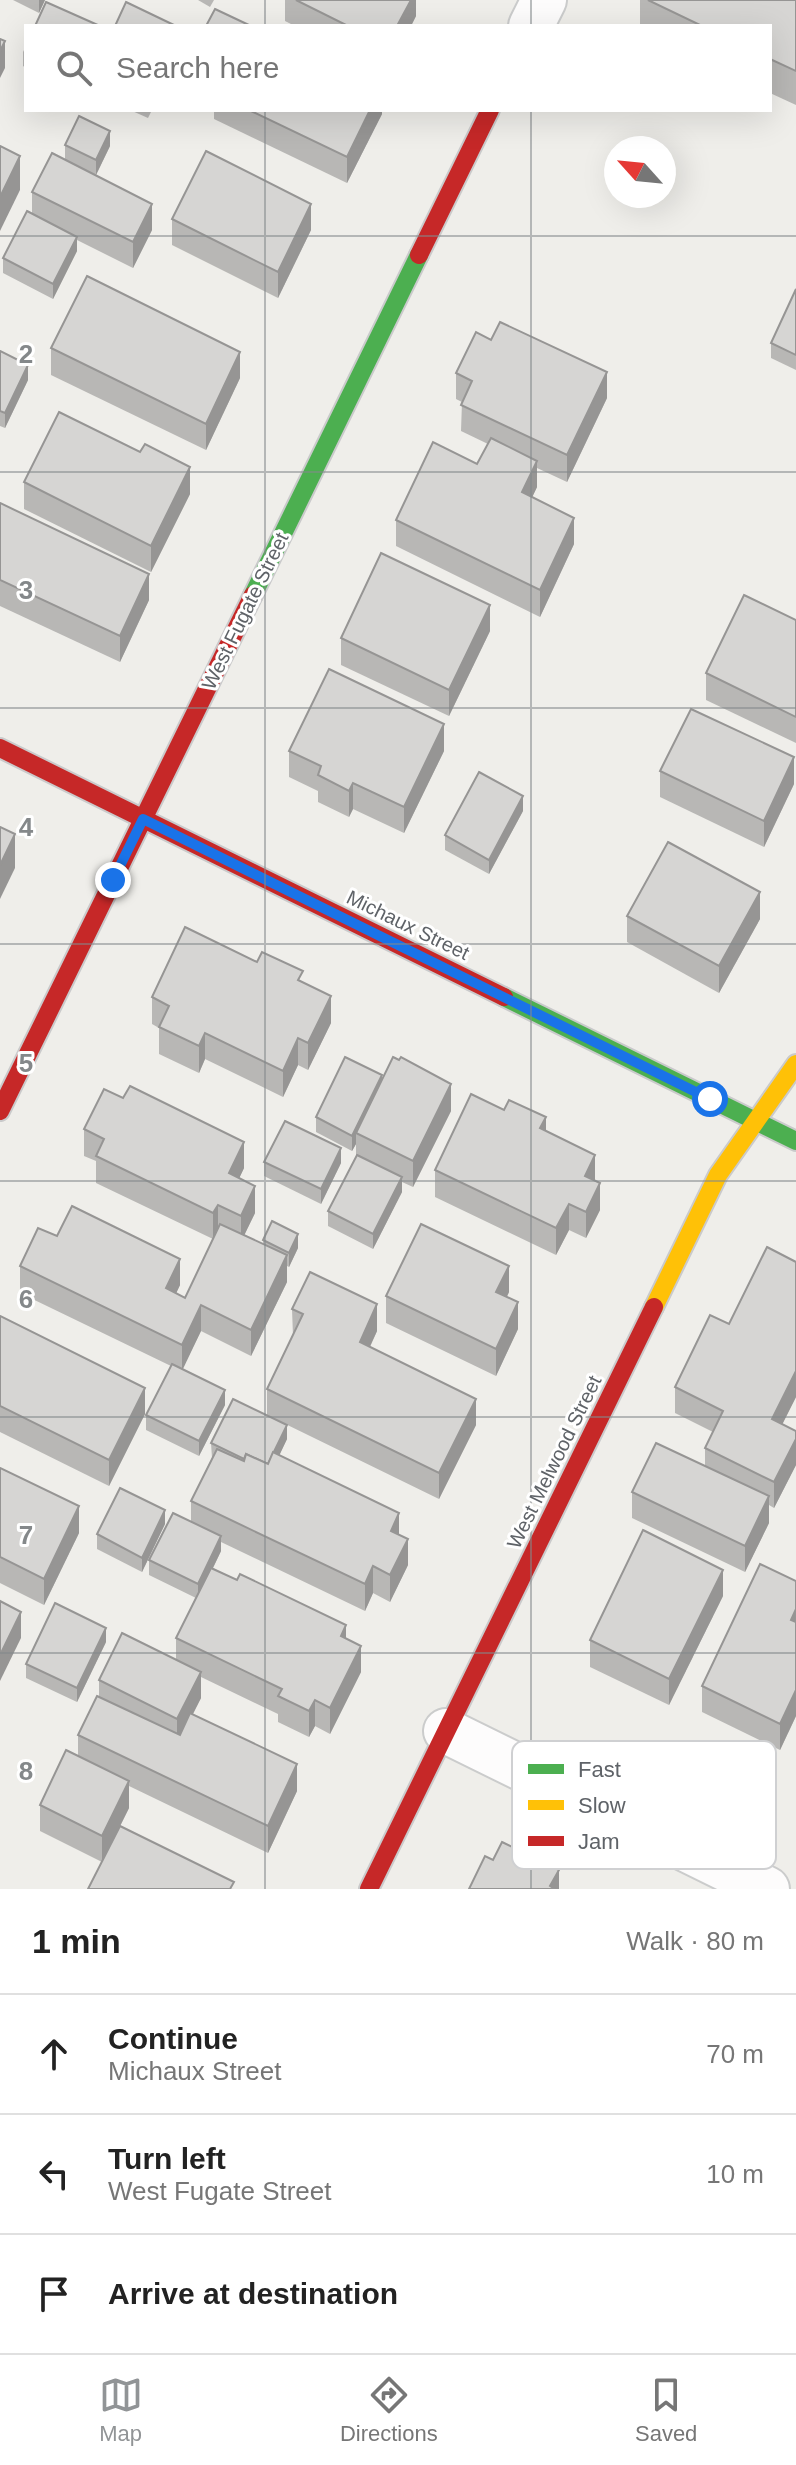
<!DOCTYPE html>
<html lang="en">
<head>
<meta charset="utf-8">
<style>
	body { margin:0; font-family:Arial,sans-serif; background:#f2f2f2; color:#222 }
	.compass { position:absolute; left:604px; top:136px; width:72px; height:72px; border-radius:50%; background:#fff; box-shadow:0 8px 32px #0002; rotate:297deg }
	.stop { position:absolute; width:24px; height:24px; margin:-18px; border:6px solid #1a73e8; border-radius:50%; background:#fff }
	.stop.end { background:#1a73e8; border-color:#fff; box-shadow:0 2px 8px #0008 }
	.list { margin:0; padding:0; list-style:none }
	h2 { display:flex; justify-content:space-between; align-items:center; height:104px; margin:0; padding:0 32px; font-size:34px }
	h2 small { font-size:26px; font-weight:400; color:#767676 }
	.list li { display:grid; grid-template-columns:52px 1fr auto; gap:24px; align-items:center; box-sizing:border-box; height:120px; padding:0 32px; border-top:2px solid #e0e0e0 }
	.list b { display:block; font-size:30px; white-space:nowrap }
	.list p { margin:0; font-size:26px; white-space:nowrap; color:#767676 }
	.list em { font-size:26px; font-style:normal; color:#767676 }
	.icon { flex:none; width:44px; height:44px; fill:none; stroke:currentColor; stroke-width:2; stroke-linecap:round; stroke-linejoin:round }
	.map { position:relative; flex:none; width:796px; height:1889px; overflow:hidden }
	.search { position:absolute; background:#fff; box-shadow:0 8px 32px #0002; left:24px; right:24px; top:24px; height:88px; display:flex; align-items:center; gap:20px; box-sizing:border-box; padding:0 28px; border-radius:0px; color:#767676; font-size:30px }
	.sheet { height:464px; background:#fff }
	nav { display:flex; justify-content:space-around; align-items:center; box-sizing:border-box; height:112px; border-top:2px solid #e0e0e0; background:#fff; font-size:22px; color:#767676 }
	nav a { display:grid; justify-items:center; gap:4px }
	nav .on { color:#919496 }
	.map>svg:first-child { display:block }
</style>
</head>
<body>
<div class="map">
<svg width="796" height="1889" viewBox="0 0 796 1889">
	<rect width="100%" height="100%" fill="#efeeea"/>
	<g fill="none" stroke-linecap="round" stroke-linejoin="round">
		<defs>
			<g id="street">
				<polyline points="531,26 544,0"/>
				<polyline points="446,1731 767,1889"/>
			</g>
			<g id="fast">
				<polyline points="253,595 419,255"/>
				<polyline points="504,997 796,1141"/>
			</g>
			<polyline id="slow" points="654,1307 718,1175 796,1064"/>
			<g id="jam">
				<polyline points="419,255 490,110"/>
				<polyline points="0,748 504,997"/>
				<polyline points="0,1111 253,595"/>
				<polyline points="369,1889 654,1307"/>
			</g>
		</defs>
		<use href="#street" stroke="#cbcccc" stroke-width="48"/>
		<use href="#fast" stroke="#cacacb" stroke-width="22"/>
		<use href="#slow" stroke="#cacacb" stroke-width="22"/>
		<use href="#jam" stroke="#cacacb" stroke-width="22"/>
		<use href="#street" stroke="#fdfcfc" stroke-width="44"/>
		<use href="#fast" stroke="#4caf50" stroke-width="18"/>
		<use href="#slow" stroke="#ffc107" stroke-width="18"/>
		<use href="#jam" stroke="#c62828" stroke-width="18"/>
	</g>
	<g fill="#b8b7b5">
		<polygon points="13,0 45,0 39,13"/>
		<polygon points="198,0 214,0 210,7"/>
		<polygon points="285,0 416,0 416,16 411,26 295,26 285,21"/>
		<polygon points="640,0 796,0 796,105 770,93 770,26 640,26"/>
		<polygon points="26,46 26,68 23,66 23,52"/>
		<polygon points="130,110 152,110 148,118"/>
		<polygon points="214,110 382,110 382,114 347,183 214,119"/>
		<polygon points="65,145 110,146 96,175 65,160"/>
		<polygon points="32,192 152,230 133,268 77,240 77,251 53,299 3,273 3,258 32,214"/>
		<polygon points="172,219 311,230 278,298 172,245"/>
		<polygon points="796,289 796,370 771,358 771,343"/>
		<polygon points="51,348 240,378 206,450 51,375"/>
		<polygon points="0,351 28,380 5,428 0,426"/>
		<polygon points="456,373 607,398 567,482 537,468 537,487 532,497 574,544 540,617 396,546 396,520 477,464 488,444 461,431 462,402 456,399"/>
		<polygon points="24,482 190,494 151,572 24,509"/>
		<polygon points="0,503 149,600 120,662 0,606"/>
		<polygon points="796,620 796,743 706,700 706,673"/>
		<polygon points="490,631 449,716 341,665 341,638"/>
		<polygon points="289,751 444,751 404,833 353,809 349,817 318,802 318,791 289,777"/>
		<polygon points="660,771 794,784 764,847 660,797"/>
		<polygon points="523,811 489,874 445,850 445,835"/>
		<polygon points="627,916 760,919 719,993 627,942"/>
		<polygon points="257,962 303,982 331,1023 308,1070 298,1065 283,1097 205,1059 199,1073 159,1054 159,1028 152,1024 152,997"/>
		<polygon points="382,1080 451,1111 413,1187 402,1182 402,1192 373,1249 328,1226 328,1211 356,1158 356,1144 352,1151 316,1132 316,1117"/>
		<polygon points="84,1129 244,1168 239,1178 255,1213 244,1235 263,1244 263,1240 298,1248 289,1267 287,1266 287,1282 251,1356 201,1331 182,1369 225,1405 199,1456 146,1430 146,1415 171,1366 20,1293 20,1266 57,1236 180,1285 176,1293 185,1298 213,1239 96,1183 96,1161 84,1156"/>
		<polygon points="546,1131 595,1181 600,1210 586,1238 569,1230 556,1255 435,1197 435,1170"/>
		<polygon points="264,1162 341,1163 321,1204 264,1176"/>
		<polygon points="796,1262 796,1397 782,1424 796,1431 796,1465 774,1508 769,1505 769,1523 745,1572 632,1518 632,1492 705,1466 705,1448 713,1432 675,1413 675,1387 729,1324"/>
		<polygon points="509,1292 507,1297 518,1329 496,1376 386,1323 386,1296"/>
		<polygon points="292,1309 377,1331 370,1347 476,1425 439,1499 267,1415 267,1389 293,1336"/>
		<polygon points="0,1316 145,1414 109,1486 0,1432"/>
		<polygon points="287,1439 279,1455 399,1535 408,1565 390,1602 373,1593 365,1611 221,1542 221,1551 213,1568 346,1638 361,1672 330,1734 315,1726 309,1737 278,1722 278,1714 201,1677 201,1698 193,1714 297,1791 268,1853 129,1786 129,1808 107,1853 234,1889 102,1862 40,1831 40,1805 78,1756 78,1735 99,1697 99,1680 176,1660 176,1638 196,1598 149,1575 149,1560 191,1522 191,1501 212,1458 211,1443"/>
		<polygon points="0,1468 79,1533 44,1605 0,1583"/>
		<polygon points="165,1524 142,1572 97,1549 97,1534"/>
		<polygon points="796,1581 796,1716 780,1750 702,1712 702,1686"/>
		<polygon points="723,1596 669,1705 590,1667 590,1640"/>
		<polygon points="106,1642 77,1702 26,1678 26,1664"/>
	</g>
	<g fill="#969594">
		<polygon points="39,0 45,0 39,13"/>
		<polygon points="411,0 416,0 416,16 411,26 397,26"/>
		<polygon points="5,41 5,68 0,78 0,51"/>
		<polygon points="370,110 382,110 382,114 347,183 347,157"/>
		<polygon points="110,131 110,146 96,175 96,160"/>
		<polygon points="20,156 20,190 0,231 0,197"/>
		<polygon points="152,204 152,230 133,268 133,242"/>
		<polygon points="311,204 311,230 278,298 278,272"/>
		<polygon points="77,237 77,251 53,299 53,284"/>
		<polygon points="240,352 240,378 206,450 206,424"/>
		<polygon points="28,365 28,380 5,428 5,413"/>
		<polygon points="607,372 607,398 567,482 567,455"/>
		<polygon points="537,461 537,487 522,519 522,492"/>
		<polygon points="190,467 190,494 151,572 151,546"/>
		<polygon points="574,518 574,544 540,617 540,590"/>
		<polygon points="149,574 149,600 120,662 120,636"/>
		<polygon points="490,605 490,631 449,716 449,690"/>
		<polygon points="444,724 444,751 404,833 404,807"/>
		<polygon points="794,757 794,784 764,847 764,821"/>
		<polygon points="353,783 353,809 349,817 349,791"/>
		<polygon points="523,796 523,811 489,874 489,860"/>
		<polygon points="15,834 15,868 0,899 0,865"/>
		<polygon points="760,892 760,919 719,993 719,966"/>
		<polygon points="331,996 331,1023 308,1070 308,1043"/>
		<polygon points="205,1033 205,1059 199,1073 199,1046"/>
		<polygon points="298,1038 298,1065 283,1097 283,1071"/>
		<polygon points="382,1075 382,1090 356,1133 356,1144 352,1151 352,1136"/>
		<polygon points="451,1084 451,1111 413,1187 413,1161"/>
		<polygon points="546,1117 546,1144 540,1128"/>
		<polygon points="244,1142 244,1168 229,1200 229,1173"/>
		<polygon points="341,1148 341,1163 321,1204 321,1189"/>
		<polygon points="595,1155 595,1181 585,1176"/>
		<polygon points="402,1177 402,1192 373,1249 373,1234"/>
		<polygon points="600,1183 600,1210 586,1238 586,1212"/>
		<polygon points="255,1186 255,1213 241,1242 241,1216"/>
		<polygon points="569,1204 569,1230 556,1255 556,1228"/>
		<polygon points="218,1205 218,1231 213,1240 213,1213"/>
		<polygon points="298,1234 298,1248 289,1267 289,1253"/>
		<polygon points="287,1255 287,1282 251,1356 251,1330"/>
		<polygon points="180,1259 180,1285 166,1315 166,1288"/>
		<polygon points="509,1266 509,1292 496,1318 496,1292"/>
		<polygon points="518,1302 518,1329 496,1376 496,1349"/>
		<polygon points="377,1304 377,1331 360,1368 360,1342"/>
		<polygon points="201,1305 201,1331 182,1371 182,1345"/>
		<polygon points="796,1371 796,1397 772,1445 772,1419"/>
		<polygon points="145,1388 145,1414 109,1486 109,1460"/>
		<polygon points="225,1390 225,1405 199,1456 199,1441"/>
		<polygon points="476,1399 476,1425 439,1499 439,1473"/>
		<polygon points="287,1425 287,1439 266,1484 266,1469"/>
		<polygon points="796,1439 796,1465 774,1508 774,1482"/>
		<polygon points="769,1496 769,1523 745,1572 745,1546"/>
		<polygon points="79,1506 79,1533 44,1605 44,1579"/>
		<polygon points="165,1510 165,1524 142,1572 142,1558"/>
		<polygon points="399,1513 399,1539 391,1531"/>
		<polygon points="221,1536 221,1551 198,1599 198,1584"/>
		<polygon points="408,1539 408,1565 390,1602 390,1575"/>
		<polygon points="373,1566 373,1593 365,1611 365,1584"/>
		<polygon points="723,1570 723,1596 669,1705 669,1679"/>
		<polygon points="796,1609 796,1635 791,1620"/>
		<polygon points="21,1612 21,1638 0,1681 0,1655"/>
		<polygon points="346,1625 346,1651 341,1636"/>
		<polygon points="106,1628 106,1642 77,1702 77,1688"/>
		<polygon points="361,1646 361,1672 330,1734 330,1708"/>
		<polygon points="201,1672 201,1698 177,1745 177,1719"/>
		<polygon points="796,1690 796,1716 780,1750 780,1724"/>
		<polygon points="315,1700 315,1726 309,1737 309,1711"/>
		<polygon points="297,1764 297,1791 268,1853 268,1826"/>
		<polygon points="129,1781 129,1808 102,1862 102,1836"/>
		<polygon points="559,1870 559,1889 550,1889 550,1886"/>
	</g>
	<g fill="#d6d5d3" stroke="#969594" stroke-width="2">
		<polygon points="296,0 411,0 397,26 348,26"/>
		<polygon points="648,0 796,0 796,71 770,59 770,26 702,26"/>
		<polygon points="46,2 100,26 35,26"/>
		<polygon points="126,2 176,26 115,26"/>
		<polygon points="215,9 251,26 206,26"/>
		<polygon points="0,39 5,41 0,51"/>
		<polygon points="249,110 370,110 347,157"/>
		<polygon points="79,116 110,131 96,160 65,145"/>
		<polygon points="0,146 20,156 0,197"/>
		<polygon points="206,151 311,204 278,272 172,219"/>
		<polygon points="52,153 152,204 133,242 32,192"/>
		<polygon points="27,211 77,237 53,284 3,258"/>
		<polygon points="87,276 240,352 206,424 51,348"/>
		<polygon points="796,289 796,355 771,343"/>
		<polygon points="500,322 607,372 567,455 461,405 472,381 456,373 476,332 491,340"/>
		<polygon points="0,351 28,365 5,413 0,411"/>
		<polygon points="59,412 140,452 145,444 190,467 151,546 24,482"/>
		<polygon points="491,438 537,461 522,492 574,518 540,590 396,520 433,442 477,464"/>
		<polygon points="0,503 149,574 120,636 0,580"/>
		<polygon points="381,553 490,605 449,690 341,638"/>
		<polygon points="744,595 796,620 796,717 706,673"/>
		<polygon points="329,669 444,724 404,807 353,783 349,791 318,775 321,766 289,751"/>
		<polygon points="691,709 794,757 764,821 660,771"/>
		<polygon points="479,772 523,796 489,860 445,835"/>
		<polygon points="0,827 15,834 0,865"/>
		<polygon points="668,842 760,892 719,966 627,916"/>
		<polygon points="185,927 257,962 262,952 303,971 298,980 331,996 308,1043 298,1038 283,1071 205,1033 199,1046 159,1027 169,1006 152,997"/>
		<polygon points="345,1057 382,1075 352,1136 316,1117"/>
		<polygon points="393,1057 399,1060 401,1057 451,1084 413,1161 356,1133"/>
		<polygon points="130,1086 244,1142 229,1173 255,1186 241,1216 218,1205 213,1213 96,1156 104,1139 84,1129 104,1089 123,1098"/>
		<polygon points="471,1094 504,1110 509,1100 546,1117 540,1128 595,1155 585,1176 600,1183 586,1212 569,1204 556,1228 435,1170"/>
		<polygon points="285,1121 341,1148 321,1189 264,1162"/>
		<polygon points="357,1155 402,1177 373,1234 328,1211"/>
		<polygon points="72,1206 180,1259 166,1288 185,1298 220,1224 287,1255 251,1330 201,1305 182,1345 20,1266 38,1228 57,1236"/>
		<polygon points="272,1221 298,1234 289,1253 263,1240"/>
		<polygon points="421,1224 509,1266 496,1292 518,1302 496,1349 386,1296"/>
		<polygon points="767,1247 796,1262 796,1371 772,1419 796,1431 796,1439 774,1482 705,1448 723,1411 675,1387 710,1315 729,1324"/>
		<polygon points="310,1272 377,1304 360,1342 476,1399 439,1473 267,1389 303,1314 292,1309"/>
		<polygon points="0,1316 145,1388 109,1460 0,1406"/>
		<polygon points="172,1364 225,1390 199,1441 146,1415"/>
		<polygon points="233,1399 287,1425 268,1464 246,1454 244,1459 211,1443"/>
		<polygon points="656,1443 769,1496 745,1546 632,1492"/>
		<polygon points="217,1449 244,1461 246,1454 268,1464 273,1452 399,1513 391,1531 408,1539 390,1575 373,1566 365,1584 191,1501"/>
		<polygon points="0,1468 79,1506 44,1579 0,1557"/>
		<polygon points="120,1488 165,1510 142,1558 97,1534"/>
		<polygon points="173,1513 221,1536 198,1584 149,1560"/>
		<polygon points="643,1530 723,1570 669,1679 590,1640"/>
		<polygon points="760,1564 796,1581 796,1609 791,1620 796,1622 796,1690 780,1724 702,1686"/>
		<polygon points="211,1568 237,1580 240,1574 346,1625 341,1636 361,1646 330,1708 315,1700 309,1711 278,1696 282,1689 176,1638"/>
		<polygon points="0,1601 21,1612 0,1655"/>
		<polygon points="55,1603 106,1628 77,1688 26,1664"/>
		<polygon points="122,1633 201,1672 177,1719 99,1680"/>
		<polygon points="97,1696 180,1735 190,1713 297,1764 268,1826 78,1735"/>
		<polygon points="66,1750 129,1781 102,1836 40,1805"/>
		<polygon points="120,1826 234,1882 230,1889 88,1889"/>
		<polygon points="502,1842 559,1870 550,1886 555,1889 469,1889 485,1856 493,1860"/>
	</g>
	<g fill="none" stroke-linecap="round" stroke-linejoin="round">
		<polyline stroke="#1a73e8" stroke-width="10" points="113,880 143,819 710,1099"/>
	</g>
	<path fill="none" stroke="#84888a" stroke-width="2" stroke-opacity="0.55" d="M265 0V26M531 0V26M265 110V1889M531 110V1889M0 236H796M0 472H796M0 708H796M0 944H796M0 1181H796M0 1417H796M0 1653H796"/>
	<g text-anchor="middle" stroke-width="6" stroke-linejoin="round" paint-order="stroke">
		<g font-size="20" fill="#5f6368" stroke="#fff">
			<text transform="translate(245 611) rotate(-64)" y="7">West Fugate Street</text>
			<text transform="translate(408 925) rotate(26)" y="7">Michaux Street</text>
			<text transform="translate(554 1462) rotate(-64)" y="7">West Melwood Street</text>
		</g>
	</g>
	<rect x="512" y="1741" width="264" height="128" rx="12" fill="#fff" stroke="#cfd0d2" stroke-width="2"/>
	<rect x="528" y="1764" width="36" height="10" fill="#4caf50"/>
	<rect x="528" y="1800" width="36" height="10" fill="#ffc107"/>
	<rect x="528" y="1836" width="36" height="10" fill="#c62828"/>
	<g font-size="22" fill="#5f6368">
		<text x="578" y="1777">Fast</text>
		<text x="578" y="1813">Slow</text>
		<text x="578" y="1849">Jam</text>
	</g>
	<g font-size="26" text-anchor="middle" font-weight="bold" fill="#84888a" stroke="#fff" stroke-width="6" stroke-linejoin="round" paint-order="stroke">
		<text x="26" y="363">2</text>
		<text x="26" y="599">3</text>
		<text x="26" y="836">4</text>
		<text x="26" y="1072">5</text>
		<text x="26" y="1308">6</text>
		<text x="26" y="1544">7</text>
		<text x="26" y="1780">8</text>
	</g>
</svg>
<svg class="compass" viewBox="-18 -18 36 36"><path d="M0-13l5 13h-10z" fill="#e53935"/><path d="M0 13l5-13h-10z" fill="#767676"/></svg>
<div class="stop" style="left:710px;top:1099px"></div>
<div class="stop end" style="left:113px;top:880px"></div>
<div class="search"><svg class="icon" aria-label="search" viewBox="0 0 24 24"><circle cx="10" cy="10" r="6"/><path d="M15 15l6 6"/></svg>Search here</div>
</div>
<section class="sheet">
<h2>1 min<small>Walk · 80 m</small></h2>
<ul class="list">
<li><svg class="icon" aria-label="ahead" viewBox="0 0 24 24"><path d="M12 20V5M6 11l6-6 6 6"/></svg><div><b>Continue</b><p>Michaux Street</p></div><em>70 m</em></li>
<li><svg class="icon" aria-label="left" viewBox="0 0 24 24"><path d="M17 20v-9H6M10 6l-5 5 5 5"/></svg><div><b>Turn left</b><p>West Fugate Street</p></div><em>10 m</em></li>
<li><svg class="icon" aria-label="arrive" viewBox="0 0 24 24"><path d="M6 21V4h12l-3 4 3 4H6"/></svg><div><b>Arrive at destination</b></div></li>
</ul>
</section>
<nav>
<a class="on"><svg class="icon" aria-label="map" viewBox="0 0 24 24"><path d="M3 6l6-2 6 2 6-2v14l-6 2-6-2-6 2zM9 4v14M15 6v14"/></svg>Map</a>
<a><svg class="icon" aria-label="directions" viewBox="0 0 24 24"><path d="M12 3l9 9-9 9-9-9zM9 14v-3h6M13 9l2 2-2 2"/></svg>Directions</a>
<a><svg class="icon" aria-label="saved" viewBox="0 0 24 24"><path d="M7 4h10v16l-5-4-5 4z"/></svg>Saved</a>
</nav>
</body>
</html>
